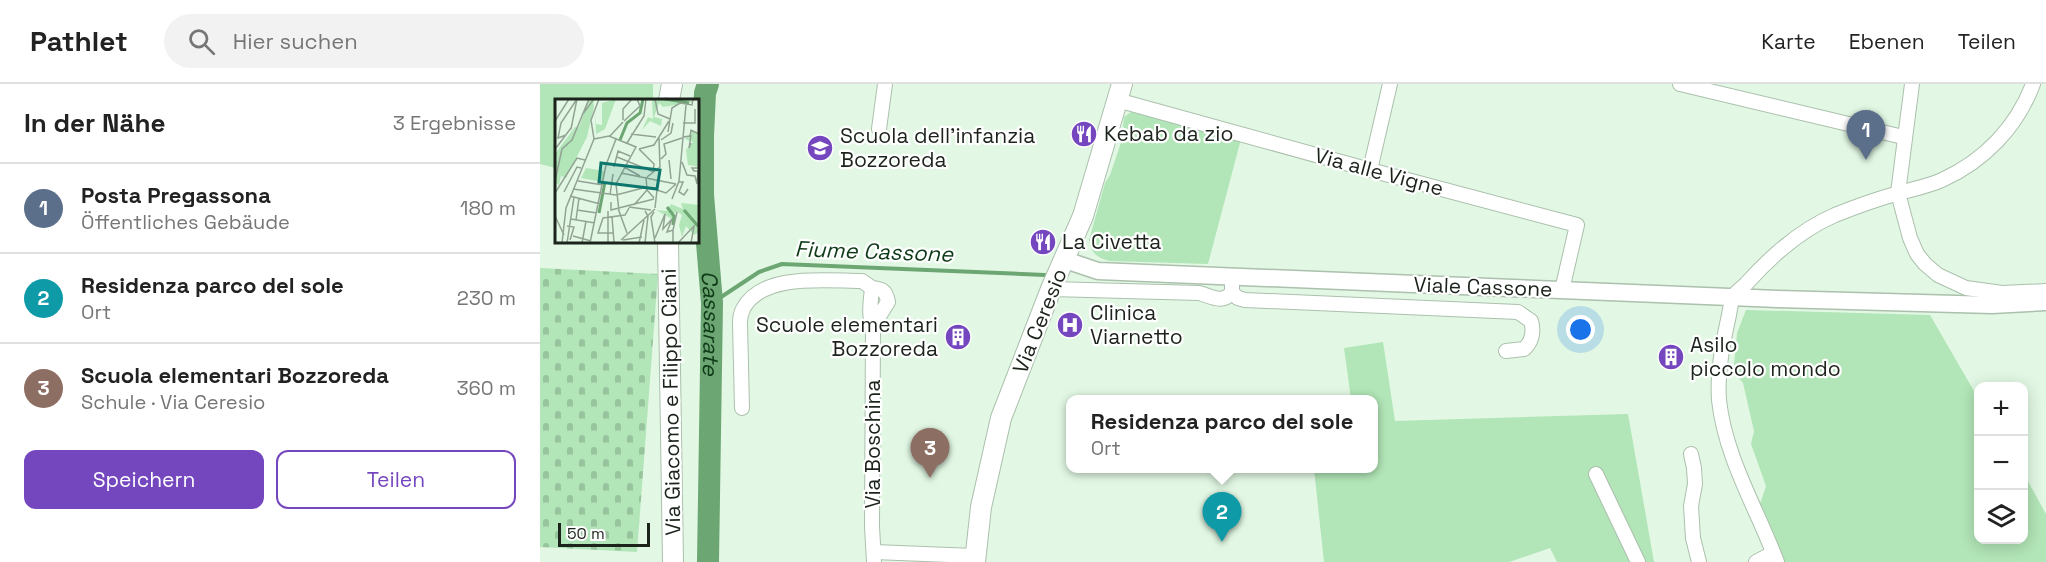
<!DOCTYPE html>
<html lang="de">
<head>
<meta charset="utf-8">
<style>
	body { margin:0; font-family:"Space Grotesk",sans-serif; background:#f2f2f2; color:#222 }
	.controls { position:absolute; right:18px; bottom:18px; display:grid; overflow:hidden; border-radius:12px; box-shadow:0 3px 15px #0003 }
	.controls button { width:54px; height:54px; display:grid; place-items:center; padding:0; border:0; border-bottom:2px solid #e0e0e0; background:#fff; color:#222; font:30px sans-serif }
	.scale { position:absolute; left:18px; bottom:15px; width:92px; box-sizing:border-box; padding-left:6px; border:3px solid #1b231b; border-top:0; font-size:16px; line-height:21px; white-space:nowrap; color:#1b231b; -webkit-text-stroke:4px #fff; paint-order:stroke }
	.you { position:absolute; left:1041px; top:246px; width:21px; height:21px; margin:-15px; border:4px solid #fff; border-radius:50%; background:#1a73e8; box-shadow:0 0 0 9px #1a73e833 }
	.badge { display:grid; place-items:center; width:39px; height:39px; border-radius:50%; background:#7547bf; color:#fff; font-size:20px; font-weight:700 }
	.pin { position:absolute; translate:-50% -50px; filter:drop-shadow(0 2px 3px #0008) }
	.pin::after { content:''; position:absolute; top:32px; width:21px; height:18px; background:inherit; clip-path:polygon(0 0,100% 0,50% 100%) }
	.popup { position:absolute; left:526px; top:311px; width:312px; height:78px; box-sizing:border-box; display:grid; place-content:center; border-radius:12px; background:#fff; filter:drop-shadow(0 2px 4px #0005); font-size:20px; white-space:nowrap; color:#767676 }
	.popup b { font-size:22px; color:#222 }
	.popup::after { content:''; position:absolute; left:50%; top:100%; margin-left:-12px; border:12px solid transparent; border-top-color:#fff }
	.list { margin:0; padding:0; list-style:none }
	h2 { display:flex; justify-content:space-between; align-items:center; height:78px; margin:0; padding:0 24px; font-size:26px }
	h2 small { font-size:20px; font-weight:400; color:#767676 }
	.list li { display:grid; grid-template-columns:39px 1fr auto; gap:18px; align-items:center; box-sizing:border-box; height:90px; padding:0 24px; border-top:2px solid #e0e0e0 }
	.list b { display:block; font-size:22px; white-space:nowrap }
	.list p { margin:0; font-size:20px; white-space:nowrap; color:#767676 }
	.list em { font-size:20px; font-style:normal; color:#767676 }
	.actions { display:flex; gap:12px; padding:18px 24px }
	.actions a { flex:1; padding:14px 0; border:2px solid #7547bf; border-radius:12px; text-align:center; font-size:21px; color:#7547bf }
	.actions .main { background:#7547bf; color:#fff }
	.icon { flex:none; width:33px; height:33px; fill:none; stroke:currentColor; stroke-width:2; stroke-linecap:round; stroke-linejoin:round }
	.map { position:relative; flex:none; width:1506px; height:478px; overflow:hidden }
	header { display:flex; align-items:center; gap:36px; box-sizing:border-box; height:84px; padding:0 30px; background:#fff; border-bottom:2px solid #e0e0e0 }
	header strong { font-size:28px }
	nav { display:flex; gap:33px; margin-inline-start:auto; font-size:21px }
	.search { width:420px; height:54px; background:#f2f2f2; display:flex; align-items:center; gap:15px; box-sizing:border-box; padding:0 21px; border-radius:33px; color:#767676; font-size:22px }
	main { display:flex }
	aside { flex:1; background:#fff }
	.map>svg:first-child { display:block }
</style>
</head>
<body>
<header>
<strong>Pathlet</strong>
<div class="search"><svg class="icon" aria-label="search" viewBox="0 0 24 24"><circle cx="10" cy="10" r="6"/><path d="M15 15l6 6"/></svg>Hier suchen</div>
<nav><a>Karte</a><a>Ebenen</a><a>Teilen</a></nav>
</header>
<main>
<aside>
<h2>In der Nähe<small>3 Ergebnisse</small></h2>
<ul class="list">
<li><span class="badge" style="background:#5c6f8a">1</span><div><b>Posta Pregassona</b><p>Öffentliches Gebäude</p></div><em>180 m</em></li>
<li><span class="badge" style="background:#0f9aa8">2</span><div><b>Residenza parco del sole</b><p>Ort</p></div><em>230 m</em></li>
<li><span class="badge" style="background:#8d6e63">3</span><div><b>Scuola elementari Bozzoreda</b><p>Schule · Via Ceresio</p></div><em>360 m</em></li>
</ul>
<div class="actions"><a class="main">Speichern</a><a>Teilen</a></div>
</aside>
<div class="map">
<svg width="1506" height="478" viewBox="0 0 1506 478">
	<defs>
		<pattern id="cemetery-stones" width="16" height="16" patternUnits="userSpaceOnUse" patternTransform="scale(1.5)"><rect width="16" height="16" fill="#b2e5b7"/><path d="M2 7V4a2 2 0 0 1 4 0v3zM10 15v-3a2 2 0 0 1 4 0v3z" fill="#98c49d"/></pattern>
	</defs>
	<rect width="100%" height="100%" fill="#e2f8e4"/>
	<g fill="#b2e5b7">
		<polygon points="0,0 113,0 113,16 16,16 16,84 0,80"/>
		<path d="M591 28 701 55 668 180 570 177C557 174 551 169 549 156L565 99 570 91 585 47 583 42 584 33Z"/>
		<polygon points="1206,226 1390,231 1438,314 1438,456 1484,456 1484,390 1506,430 1506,478 1241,478 1217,429 1226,402 1211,360 1214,347 1203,299 1195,290 1194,280 1197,249"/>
		<polygon points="843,258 855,337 1088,330 1114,478 1017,478 1010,464 969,478 784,478 774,385 834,384 834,316 811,315 804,264"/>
	</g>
	<polygon fill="url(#cemetery-stones)" points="0,184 118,190 97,468 0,463"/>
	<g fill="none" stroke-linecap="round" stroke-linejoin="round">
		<polyline stroke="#6ca672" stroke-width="4" points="172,219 219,188 242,180 505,191"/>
		<path stroke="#6ca672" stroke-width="22" id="s1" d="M168 0 165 9 163 52V111L172 219 168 478"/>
		<defs>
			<g id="minor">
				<polyline points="1140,0 1363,53"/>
				<polyline points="1372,0 1358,109 1370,154 1377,170 1385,180 1398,191 1426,204 1462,209 1506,207"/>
				<polyline points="577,16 830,86 1037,141 1022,206"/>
				<polyline points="339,45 345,0"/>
				<polyline points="830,86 850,0"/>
				<path d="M692 192V209L698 214 705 216 978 228 991 237C994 247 992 258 984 265L966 267"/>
				<path d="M511 205 659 209C671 212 681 220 692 209"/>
				<path d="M333 242 348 218C346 207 343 205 332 204 331 216 328 231 333 242L332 443 334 478"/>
				<path d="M202 324 200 239C200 235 201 229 203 225 222 188 288 197 322 197L332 204"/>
				<polyline points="1151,370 1154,384 1155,400 1151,422 1153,454 1159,478"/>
				<polyline points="1056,390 1098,478"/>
				<polyline points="334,468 435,472"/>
				<polyline points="1216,478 1233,469"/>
				<path d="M1237 478C1217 425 1185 373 1179 316 1177 288 1183 258 1189 231 1190 225 1191 218 1193 213 1196 208 1202 204 1206 200 1231 172 1260 146 1295 131 1315 123 1337 115 1359 109 1373 105 1389 102 1402 96 1444 77 1477 43 1493 0"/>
			</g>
			<polyline id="tertiary" points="525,176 558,187 1238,215 1452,221 1506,218"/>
			<g id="secondary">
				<polyline points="129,16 132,0"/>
				<polyline points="128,158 133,478"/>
				<polyline points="435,478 441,423 461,334 511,205 543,132 582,0"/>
			</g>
		</defs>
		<use href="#minor" stroke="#abc0ad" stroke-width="16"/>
		<use href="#tertiary" stroke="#abc0ad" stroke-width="19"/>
		<use href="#secondary" stroke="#abc0ad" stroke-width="22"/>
		<use href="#minor" stroke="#fff" stroke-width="14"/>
		<use href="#tertiary" stroke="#fff" stroke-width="16"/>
		<use href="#secondary" stroke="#fff" stroke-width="20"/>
	</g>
	<defs>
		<symbol id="restaurant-disc" viewBox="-11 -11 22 22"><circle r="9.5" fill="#7547bf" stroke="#fff"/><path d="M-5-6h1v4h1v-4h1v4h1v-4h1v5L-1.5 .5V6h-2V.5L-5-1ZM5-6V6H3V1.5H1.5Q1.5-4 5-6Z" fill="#fff"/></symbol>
		<symbol id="school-disc" viewBox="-11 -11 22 22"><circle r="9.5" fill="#7547bf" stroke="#fff"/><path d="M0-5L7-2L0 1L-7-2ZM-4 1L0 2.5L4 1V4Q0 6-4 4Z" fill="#fff"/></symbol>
		<symbol id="hospital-disc" viewBox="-11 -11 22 22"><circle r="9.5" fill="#7547bf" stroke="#fff"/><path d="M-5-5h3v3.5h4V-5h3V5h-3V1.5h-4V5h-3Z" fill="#fff"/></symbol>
		<symbol id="building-disc" viewBox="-11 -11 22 22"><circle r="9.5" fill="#7547bf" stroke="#fff"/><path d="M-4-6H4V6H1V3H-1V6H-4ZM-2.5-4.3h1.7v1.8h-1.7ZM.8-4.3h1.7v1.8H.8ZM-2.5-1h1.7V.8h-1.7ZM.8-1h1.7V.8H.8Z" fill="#fff"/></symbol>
	</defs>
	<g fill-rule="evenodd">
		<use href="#restaurant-disc" x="529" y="35" width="30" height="30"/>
		<use href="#school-disc" x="265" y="49" width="30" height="30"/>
		<use href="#restaurant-disc" x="488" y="143" width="30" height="30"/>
		<use href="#hospital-disc" x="515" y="226" width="30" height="30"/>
		<use href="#building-disc" x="403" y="238" width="30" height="30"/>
		<use href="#building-disc" x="1116" y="258" width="30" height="30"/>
	</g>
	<g text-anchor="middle" stroke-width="4.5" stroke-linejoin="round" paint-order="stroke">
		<g font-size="21" fill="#1b231b" stroke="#fff" text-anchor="start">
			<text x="564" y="57">Kebab da zio</text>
			<text x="300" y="59">Scuola dell'infanzia<tspan x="300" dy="24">Bozzoreda</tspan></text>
			<text x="522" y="165">La Civetta</text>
			<text x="550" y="236">Clinica<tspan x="550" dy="24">Viarnetto</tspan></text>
			<text x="398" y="248" text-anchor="end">Scuole elementari<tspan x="398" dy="24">Bozzoreda</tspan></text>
			<text x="1150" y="268">Asilo<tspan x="1150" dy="24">piccolo mondo</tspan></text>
		</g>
		<g font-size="21" fill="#1b231b" stroke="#fff">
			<text transform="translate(839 88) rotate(15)" y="7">Via alle Vigne</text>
			<text transform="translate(943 203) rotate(2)" y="7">Viale Cassone</text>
			<text transform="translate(500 237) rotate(-68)" y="7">Via Ceresio</text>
			<text transform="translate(131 318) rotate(-91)" y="7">Via Giacomo e Filippo Ciani</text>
			<text transform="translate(333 360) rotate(-90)" y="7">Via Boschina</text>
		</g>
		<g font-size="22" font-style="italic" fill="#0e3a17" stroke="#fff">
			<text transform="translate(334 167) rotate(2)" y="8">Fiume Cassone</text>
			<text dy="8" stroke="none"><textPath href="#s1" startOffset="240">Cassarate</textPath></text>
		</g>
	</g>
	<g transform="translate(15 15)">
		<rect width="144" height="144" fill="#e2f8e4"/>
		<path d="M34 0H38L39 8 32 38 11 79 6 77 4 86 0 83V65L4 54 0 63V55L20 28H24ZM61 0 50 30 41 35 40 14 41 25 47 26V4ZM97 0H130L138 3 108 8 104 4 99 18 107 20 106 27 95 22 87 31 93 18 98 20ZM138 32 144 35V68L133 66 131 51 138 43 130 40ZM126 104 144 106V133L139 136 131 127 127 138 124 126 127 116 123 113 119 114 118 125 117 120 101 111 112 112 116 105 128 110Z" fill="#b2e5b7"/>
		<path d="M31 69 50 72 47 83 26 79Z" fill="#b2e5b7"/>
		<path fill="none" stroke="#6ca672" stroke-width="3" d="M110 0 134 4M65 41 72 24 85 14 88 0M112 108 119 117 118 126M129 111 143 127M44 114 50 83"/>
		<path fill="none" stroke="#92a394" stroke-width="1.5" d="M100 0 103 15 115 20M27 16 39 0M68 21V10L77 0M0 22 14 0M69 22 85 7 82 0M128 24H140V10M113 33 117 9 125 4 137 6 138 0M76 35 101 38M11 36 3 39 6 24 22 0 16 30M136 36 134 49 136 44M55 37 68 23M128 38 135 37 136 31 144 35M39 40 54 37 81 48 61 85 64 112 72 134M106 41 116 34 118 24M72 44 89 17 91 0M1 49 16 29M84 50 99 46 114 22M84 50 99 65 98 74M62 58 99 73M106 60 111 55 109 45 127 39M114 61 116 80M127 63 132 76 140 77 142 85 143 72H139L137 69H144M59 68 63 52 75 57M69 68 85 77M66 74 121 85M91 78 92 91 99 99M92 78 105 68 104 39M0 82 7 50 17 41 34 0M23 82 48 86M123 83H128L124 93 129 96 133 90M18 90 61 96 92 88M9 93 22 68 26 69M0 94 22 59 30 61M55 96 58 75M19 98 45 105M117 100 124 82 131 6M56 103V111L99 100M79 106 92 91M74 108 96 111M100 109 102 91 111 94 121 85M22 111 42 114M53 112V144M99 113 96 118 100 144M0 117 9 136M57 118 59 143M16 120 40 124M21 121 24 99M12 127 19 128 15 141M118 131 122 113M58 134H43L48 119 70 116 74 109M18 137 36 142M100 139 110 115 108 130 117 120 112 133 118 131V144M66 141 100 110M68 141 87 138M7 144 11 109 39 40 36 21 44 0M12 144 19 98 15 97M27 144 31 122M35 144 51 66 61 40M84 144 89 121M90 144 93 117 90 112M123 144 139 127 136 144"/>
		<path fill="#0f766e" fill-opacity="0.15" stroke="#0f766e" stroke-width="3" d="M46 64 105 71 102 90 44 83Z"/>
		<rect width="144" height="144" fill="none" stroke="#1b231b" stroke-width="3"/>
	</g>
</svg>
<div class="controls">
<button>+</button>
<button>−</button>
<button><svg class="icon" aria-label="layers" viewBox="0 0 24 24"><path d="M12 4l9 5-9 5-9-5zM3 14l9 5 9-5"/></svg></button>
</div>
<div class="scale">50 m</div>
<div class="you"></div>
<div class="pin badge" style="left:1326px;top:76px;background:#5c6f8a">1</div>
<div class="pin badge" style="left:682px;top:458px;background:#0f9aa8">2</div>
<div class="popup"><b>Residenza parco del sole</b>Ort</div>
<div class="pin badge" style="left:390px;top:394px;background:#8d6e63">3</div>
</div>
</main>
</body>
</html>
